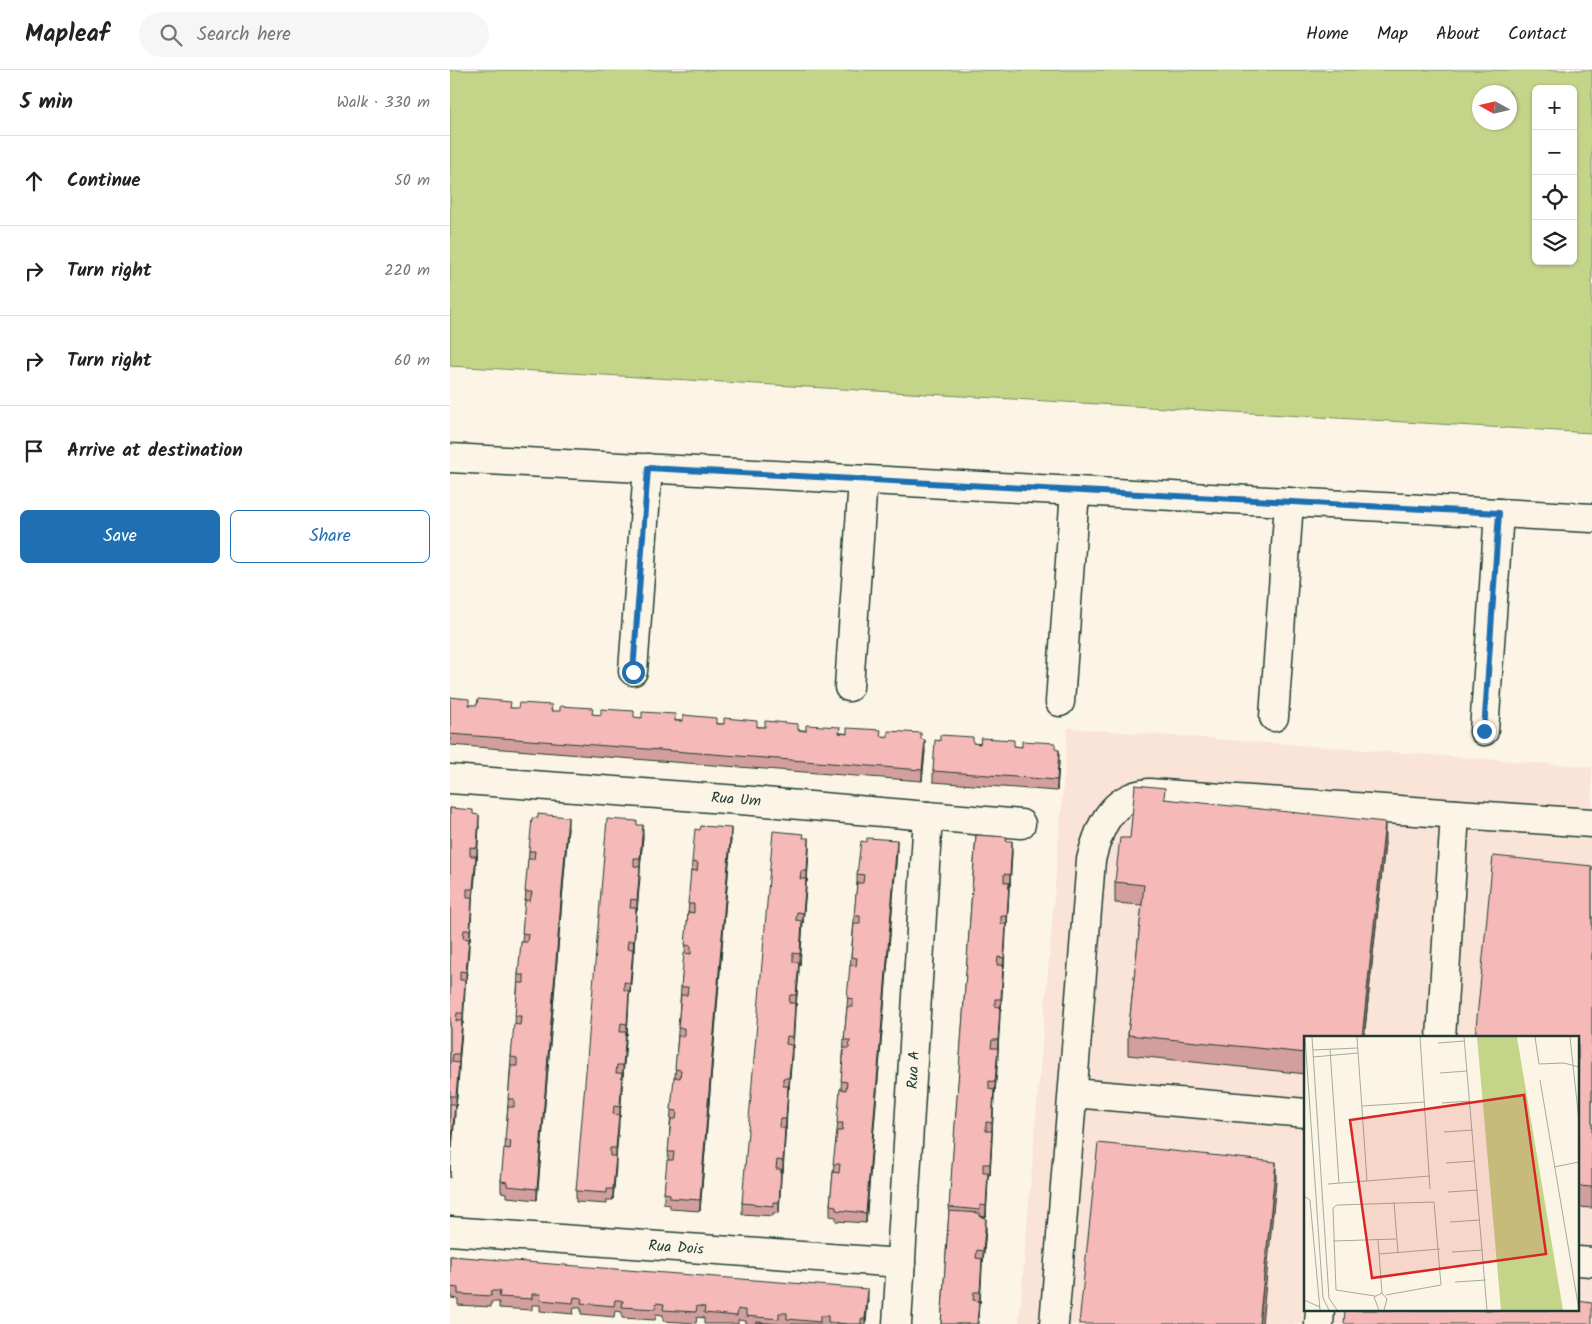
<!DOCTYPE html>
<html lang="en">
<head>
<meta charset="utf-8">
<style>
	body { margin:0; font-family:Kalam,sans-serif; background:#f6f6f6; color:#222 }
	.controls { position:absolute; right:15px; top:15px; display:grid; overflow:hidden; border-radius:8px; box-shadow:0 1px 4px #0004 }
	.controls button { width:45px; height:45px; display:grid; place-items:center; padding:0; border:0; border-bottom:1px solid #e0e0e0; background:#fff; color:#222; font:25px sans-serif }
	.compass { position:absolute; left:1022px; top:15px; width:45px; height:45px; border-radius:50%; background:#fff; box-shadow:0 1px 4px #0004; rotate:278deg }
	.stop { position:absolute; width:15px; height:15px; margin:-11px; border:4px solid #1f6fb2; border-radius:50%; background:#fff }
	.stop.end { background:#1f6fb2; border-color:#fff; box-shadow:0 1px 5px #0008 }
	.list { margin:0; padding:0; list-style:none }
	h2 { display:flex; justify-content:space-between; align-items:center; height:65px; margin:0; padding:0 20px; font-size:21px }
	h2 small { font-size:16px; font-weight:400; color:#767676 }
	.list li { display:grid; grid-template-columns:32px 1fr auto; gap:15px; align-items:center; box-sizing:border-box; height:90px; padding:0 20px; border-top:1px solid #e0e0e0 }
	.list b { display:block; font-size:19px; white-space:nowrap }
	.list em { font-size:16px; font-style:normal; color:#767676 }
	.actions { display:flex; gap:10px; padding:15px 20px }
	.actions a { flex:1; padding:11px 0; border:1px solid #1f6fb2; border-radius:8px; text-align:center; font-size:18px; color:#1f6fb2 }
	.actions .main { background:#1f6fb2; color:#fff }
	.icon { flex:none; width:28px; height:28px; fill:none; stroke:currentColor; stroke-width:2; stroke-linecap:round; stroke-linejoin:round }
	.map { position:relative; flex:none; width:1142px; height:1254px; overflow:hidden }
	header { display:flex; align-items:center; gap:30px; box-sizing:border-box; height:70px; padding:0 25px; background:#fff; border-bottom:1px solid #e0e0e0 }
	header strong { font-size:24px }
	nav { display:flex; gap:28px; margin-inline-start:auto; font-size:18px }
	.search { width:350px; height:45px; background:#f6f6f6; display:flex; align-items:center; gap:12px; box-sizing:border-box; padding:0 18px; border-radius:28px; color:#767676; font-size:19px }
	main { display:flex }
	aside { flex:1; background:#fff }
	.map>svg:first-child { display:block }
</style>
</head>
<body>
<header>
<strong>Mapleaf</strong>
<div class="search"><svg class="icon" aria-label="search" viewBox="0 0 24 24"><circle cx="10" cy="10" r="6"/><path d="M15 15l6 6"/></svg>Search here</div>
<nav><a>Home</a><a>Map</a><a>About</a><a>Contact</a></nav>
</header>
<main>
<aside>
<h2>5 min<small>Walk · 330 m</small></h2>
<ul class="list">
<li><svg class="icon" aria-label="ahead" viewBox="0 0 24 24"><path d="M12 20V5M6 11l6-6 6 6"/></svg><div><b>Continue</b></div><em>50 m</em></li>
<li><svg class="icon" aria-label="right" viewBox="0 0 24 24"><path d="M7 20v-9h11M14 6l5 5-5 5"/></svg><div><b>Turn right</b></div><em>220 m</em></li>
<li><svg class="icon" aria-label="right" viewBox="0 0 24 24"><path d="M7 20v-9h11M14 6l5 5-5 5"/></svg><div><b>Turn right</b></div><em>60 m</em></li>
<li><svg class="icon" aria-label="arrive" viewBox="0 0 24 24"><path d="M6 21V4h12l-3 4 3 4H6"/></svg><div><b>Arrive at destination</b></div></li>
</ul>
<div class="actions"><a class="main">Save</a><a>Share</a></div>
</aside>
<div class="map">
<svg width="1142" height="1254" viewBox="0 0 1142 1254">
	<rect width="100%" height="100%" fill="#fcf5e5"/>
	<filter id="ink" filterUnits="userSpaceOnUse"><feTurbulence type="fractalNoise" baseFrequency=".02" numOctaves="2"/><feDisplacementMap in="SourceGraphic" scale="10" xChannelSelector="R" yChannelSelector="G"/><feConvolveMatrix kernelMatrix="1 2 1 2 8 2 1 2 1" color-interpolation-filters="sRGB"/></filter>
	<g filter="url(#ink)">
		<path fill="#fae3d7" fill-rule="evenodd" d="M618 658 1142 697V1254H569ZM856 968H1128V1240H856Z"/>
		<path fill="#c4d58a" stroke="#72895f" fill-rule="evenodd" d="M0 0H1142V363L0 296ZM1086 19H1123V191H1086ZM1030 22H1060V52H1030Z"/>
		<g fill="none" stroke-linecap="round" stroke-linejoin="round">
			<defs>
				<g id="minor">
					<polyline points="0,388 1142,448"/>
					<polyline points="183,601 198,398"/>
					<polyline points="399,617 413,410"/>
					<polyline points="610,632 625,421"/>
					<polyline points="824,647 839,432"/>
					<polyline points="1034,661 1049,443"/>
					<polyline points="0,709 303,731 571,754"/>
					<polyline points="991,968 1005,744"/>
					<polyline points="623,1023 856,1043"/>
					<polyline points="0,1161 451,1193"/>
					<polyline points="1128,1191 1142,1192"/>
					<polyline points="447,1254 478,746"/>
					<path d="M604 1254 641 790C649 757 661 727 699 723L1142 753"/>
					<polyline points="869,1254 870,1240"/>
				</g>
			</defs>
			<use href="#minor" stroke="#1f3d34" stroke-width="31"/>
			<use href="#minor" stroke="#fcf5e5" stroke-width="28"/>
		</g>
		<g fill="#d39f9d" stroke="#1f3d34">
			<polygon points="0,627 19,635 471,669 475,681 472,711 0,675"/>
			<polygon points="490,671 605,679 609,691 607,721 483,712 483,701"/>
			<polygon points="715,729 935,773 914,968 856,968 856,1004 678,985 678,965 692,835 665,833 665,812"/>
			<polygon points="0,738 23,744 29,756 27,789 26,789 23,830 22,830 20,871 19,871 16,913 15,913 13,954 12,954 6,1037 5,1037 2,1078 1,1078 0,1108"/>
			<polygon points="187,755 193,766 190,799 187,841 186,841 180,923 179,923 177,965 176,965 170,1047 169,1047 163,1130 157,1130 157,1134 126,1132 126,1121"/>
			<polygon points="118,758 87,1130 57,1127 57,1123 51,1122 51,1111 55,1078 61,987 65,954 68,905 72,872 79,781"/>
			<polygon points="526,765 557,771 562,782 560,816 559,816 557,857 556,857 551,940 550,940 545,1023 544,1023 540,1105 538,1105 536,1147 530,1146 536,1159 533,1192 532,1192 530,1233 529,1233 528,1254 491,1254"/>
			<polygon points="354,768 359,779 357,812 356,812 350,895 349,895 346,936 345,936 343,978 342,977 339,1019 338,1019 333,1102 331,1102 329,1143 323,1143 323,1146 292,1144 292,1133"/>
			<polygon points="281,769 250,1141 220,1139 220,1135 214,1134 214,1123 218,1090 221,1040 225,1007 231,917 235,883 242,792"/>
			<polygon points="447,781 416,1153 386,1151 386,1147 380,1146 380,1135 391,1019 394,970 397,937 401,887 407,813 407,804"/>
			<polygon points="1142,796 1142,1138 1128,1137 1128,968"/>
			<polygon points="0,1186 418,1229 416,1254 296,1254 296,1251 288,1250 288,1254 254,1254 254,1248 247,1247 246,1253 213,1251 213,1245 206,1244 205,1250 172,1248 172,1242 165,1241 164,1247 131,1244 131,1238 124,1238 123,1244 90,1241 90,1235 82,1235 82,1240 49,1238 49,1232 41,1232 41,1237 8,1235 8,1229 1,1228"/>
		</g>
		<g fill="#ac8280" stroke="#1f3d34">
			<polygon points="475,670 475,681 472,711 472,700"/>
			<polygon points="609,680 609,691 607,721 607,710"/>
			<polygon points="29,745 29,756 27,789 27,778"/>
			<polygon points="118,747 118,758 87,1130 87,1119"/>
			<polygon points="935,752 935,773 914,968 912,968"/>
			<polygon points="193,755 193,766 190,799 190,788"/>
			<polygon points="281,758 281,769 250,1141 250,1130"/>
			<polygon points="359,768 359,779 357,812 357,801"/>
			<polygon points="447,770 447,781 416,1153 416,1143"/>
			<polygon points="562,771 562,782 560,816 560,805"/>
			<polygon points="26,786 26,797 23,830 23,819"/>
			<polygon points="190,797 190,808 187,841 187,830"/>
			<polygon points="356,809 356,820 353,853 353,843"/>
			<polygon points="559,813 559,824 557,857 557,846"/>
			<polygon points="22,827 22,838 20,871 20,860"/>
			<polygon points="186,838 186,849 184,882 184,871"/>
			<polygon points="352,851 352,862 350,895 350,884"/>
			<polygon points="556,854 556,865 554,898 554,888"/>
			<polygon points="19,869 19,880 16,913 16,902"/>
			<polygon points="183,879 183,890 180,923 180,913"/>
			<polygon points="349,892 349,903 346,936 346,925"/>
			<polygon points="553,895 553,906 551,940 551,929"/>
			<polygon points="15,910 15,921 13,954 13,943"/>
			<polygon points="179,921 179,932 177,965 177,954"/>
			<polygon points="345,933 345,944 343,978 343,967"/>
			<polygon points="550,937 550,948 548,981 548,970"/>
			<polygon points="12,951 12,962 9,995 9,984"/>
			<polygon points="176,962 176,973 173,1006 173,995"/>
			<polygon points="342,975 342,986 339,1019 339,1008"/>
			<polygon points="548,978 548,989 545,1023 545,1012"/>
			<polygon points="9,993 9,1004 6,1037 6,1026"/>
			<polygon points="172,1003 172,1014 170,1047 170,1037"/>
			<polygon points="338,1016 338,1027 336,1060 336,1049"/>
			<polygon points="544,1020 544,1030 542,1064 542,1053"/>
			<polygon points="5,1034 5,1045 2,1078 2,1067"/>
			<polygon points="169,1045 169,1056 166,1089 166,1078"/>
			<polygon points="335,1058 335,1068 333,1102 333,1091"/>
			<polygon points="542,1061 542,1072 540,1105 540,1094"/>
			<polygon points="166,1086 166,1097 163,1130 163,1119"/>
			<polygon points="826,1092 826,1112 812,1254 809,1254"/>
			<polygon points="331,1099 331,1110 329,1143 329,1132"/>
			<polygon points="538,1102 538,1113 536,1147 536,1136"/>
			<polygon points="536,1148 536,1159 533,1192 533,1181"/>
			<polygon points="532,1189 532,1200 530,1233 530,1222"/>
			<polygon points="418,1219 418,1229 415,1254 415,1249"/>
		</g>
		<g fill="#f5b9b7" stroke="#1f3d34">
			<polygon points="0,627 19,629 19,635 27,635 28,629 61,632 60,638 68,638 69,633 102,635 101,641 110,641 110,636 143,638 142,644 151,645 151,639 184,641 184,647 192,648 192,642 225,644 225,651 233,651 233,645 266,648 266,654 274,654 274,648 307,651 307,657 315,657 315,651 348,654 348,660 356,661 356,655 390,657 389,663 397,664 397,658 431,660 430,666 434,667 438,667 438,661 471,663 471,669 475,670 472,700 0,664"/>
			<polygon points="490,665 523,667 523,673 530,674 531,668 564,670 564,676 572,677 572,671 605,673 605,679 609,680 607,710 483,701 485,670 490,671"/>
			<polygon points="685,715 715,718 714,729 935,752 912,968 856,968 856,983 678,965 694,815 665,812 670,768 680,768"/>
			<polygon points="0,738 23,740 23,744 29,745 27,778 20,777 20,786 26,786 23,819 17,819 17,827 22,827 20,860 14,860 13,868 19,869 16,902 10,901 10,910 15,910 13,943 7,943 6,951 12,951 9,984 3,984 2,992 9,993 6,1026 0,1026"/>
			<polygon points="88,744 118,747 87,1119 57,1116 57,1112 51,1111 54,1078 60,1079 61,1071 55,1070 58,1037 64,1037 64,1029 58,1029 61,996 67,996 67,988 61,987 64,954 70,955 71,946 65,946 68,913 74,913 74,905 68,905 71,872 77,872 78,864 72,863 75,830 80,831 82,822 75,822 78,789 84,789 85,781 79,781 82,748 88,748"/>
			<polygon points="157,749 187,751 187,755 193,755 190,788 184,788 184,796 190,797 187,830 181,829 180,838 186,838 184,871 178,871 177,879 183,879 180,913 174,912 174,920 179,921 177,954 171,953 170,962 176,962 173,995 167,995 166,1003 172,1003 170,1037 164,1036 163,1044 169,1045 166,1078 160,1078 160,1086 166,1086 163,1119 157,1119 157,1123 126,1121"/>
			<polygon points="251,756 281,758 250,1130 220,1128 220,1124 214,1123 217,1090 223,1090 224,1082 218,1082 221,1049 226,1049 227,1041 221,1040 224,1007 230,1008 231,1000 225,999 228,966 234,966 234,958 228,958 231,925 237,925 238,917 231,917 234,883 241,884 241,876 235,875 238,842 244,843 244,834 238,834 241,800 247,801 248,793 242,792 245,759 250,760"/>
			<polygon points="323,761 354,764 353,768 359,768 357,801 351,801 350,809 356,809 353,843 347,842 346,850 352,851 350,884 343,883 343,892 349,892 346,925 340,925 339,933 345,933 343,967 337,966 336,974 342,975 339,1008 333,1008 333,1016 338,1016 336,1049 330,1049 329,1057 335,1058 333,1091 327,1090 326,1099 331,1099 329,1132 323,1132 323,1136 292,1133"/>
			<polygon points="526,765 557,767 556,771 562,771 560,805 554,804 554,812 559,813 557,846 551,846 551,854 556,854 554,888 548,887 547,895 553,895 551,929 545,929 545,936 550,937 548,970 542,970 541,978 548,978 545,1012 539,1011 539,1019 544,1020 542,1053 536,1052 536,1061 542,1061 540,1094 533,1094 533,1102 538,1102 536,1136 530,1135 530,1140 499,1137"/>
			<polygon points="417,768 447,770 416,1143 386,1140 386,1136 380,1135 383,1102 389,1103 390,1094 383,1094 387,1061 392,1061 393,1053 387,1053 390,1019 396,1020 397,1012 391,1011 394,978 399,978 400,970 394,970 397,937 403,937 403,929 397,928 400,895 406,896 407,888 401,887 404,854 410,854 410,846 404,846 407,813 413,813 414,805 407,804 411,771 416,772"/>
			<polygon points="1043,786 1142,796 1142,1117 1128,1116 1128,968 1025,968"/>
			<polygon points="0,1034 5,1034 2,1067 0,1067"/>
			<polygon points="648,1073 826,1092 809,1254 629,1254"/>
			<polygon points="0,1075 1,1075 0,1097"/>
			<polygon points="499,1141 530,1143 530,1147 536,1148 533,1181 527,1180 526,1188 532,1189 530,1222 524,1222 523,1230 529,1231 527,1254 491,1254"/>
			<polygon points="0,1186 418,1219 415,1249 411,1249 411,1254 398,1254 378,1252 378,1246 370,1246 370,1252 337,1249 337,1243 329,1243 329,1249 296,1246 296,1240 292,1240 288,1239 287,1246 254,1243 255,1237 247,1236 246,1242 213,1240 214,1234 206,1233 205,1239 172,1237 173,1231 169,1230 165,1230 164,1236 131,1233 132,1228 124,1227 123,1233 90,1230 91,1224 82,1224 82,1229 49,1227 50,1221 41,1221 41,1226 8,1224 8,1218 1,1217 0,1222"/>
			<polygon points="1128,1231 1142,1233 1142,1254 894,1254 895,1240 1128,1240"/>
			<polygon points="307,1252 328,1254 307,1254"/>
		</g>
	</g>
	<g fill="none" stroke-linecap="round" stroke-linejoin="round" filter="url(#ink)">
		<polyline stroke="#1f6fb2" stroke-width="6" points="183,602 198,398 1049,443 1034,661"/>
	</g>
	<g text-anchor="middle" stroke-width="5" stroke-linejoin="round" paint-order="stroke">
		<g font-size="15" fill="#1f3d34" stroke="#fcf5e5">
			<text transform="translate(286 729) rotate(4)" y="5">Rua Um</text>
			<text transform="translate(463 1000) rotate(-87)" y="5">Rua A</text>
			<text transform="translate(226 1177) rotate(4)" y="5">Rua Dois</text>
		</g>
	</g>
	<g transform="translate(854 966)">
		<rect width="275" height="275" fill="#fcf5e5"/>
		<path d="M173 1H213L259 274H197Z" fill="#c4d58a"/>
		<path fill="none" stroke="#a4ab9e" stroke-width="1" d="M1 1 19 262 25 274M8 1 25 262 33 274M53 1 63 145M116 1 126 153M160 1 183 274M231 1 235 28 260 27 275 31M266 1 275 85M134 7 161 5M26 13 35 147M9 14 54 12M9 21 54 17M136 37 163 35M236 44 275 274M138 67 166 65M58 70 121 66M140 96 169 94M142 127 171 125M250 131 275 126M24 148 126 140M144 156 174 154M0 160 6 164 16 274M90 166 94 217M146 186 176 184M74 204 78 257M29 205 92 203M148 216 179 214M75 218 136 213M151 246 182 244M71 260 32 254 29 172 33 169 130 166 137 249 82 259M0 264 16 271M75 274 70 261 78 257 83 263 80 274"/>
		<path fill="#d62828" fill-opacity="0.15" stroke="#d62828" stroke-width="2.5" d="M220 59 242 218 68 242 46 84Z"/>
		<rect width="275" height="275" fill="none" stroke="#1f3d34" stroke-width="2.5"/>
	</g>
</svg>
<div class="controls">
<button>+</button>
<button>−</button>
<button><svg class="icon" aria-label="locate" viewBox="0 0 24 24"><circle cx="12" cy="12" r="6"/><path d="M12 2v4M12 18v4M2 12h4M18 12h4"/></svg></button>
<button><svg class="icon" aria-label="layers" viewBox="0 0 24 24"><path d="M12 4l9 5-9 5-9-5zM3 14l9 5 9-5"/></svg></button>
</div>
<svg class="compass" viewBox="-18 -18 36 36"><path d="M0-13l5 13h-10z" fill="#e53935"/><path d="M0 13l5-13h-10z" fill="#767676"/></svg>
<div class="stop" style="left:183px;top:602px"></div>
<div class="stop end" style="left:1034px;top:661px"></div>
</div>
</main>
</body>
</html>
